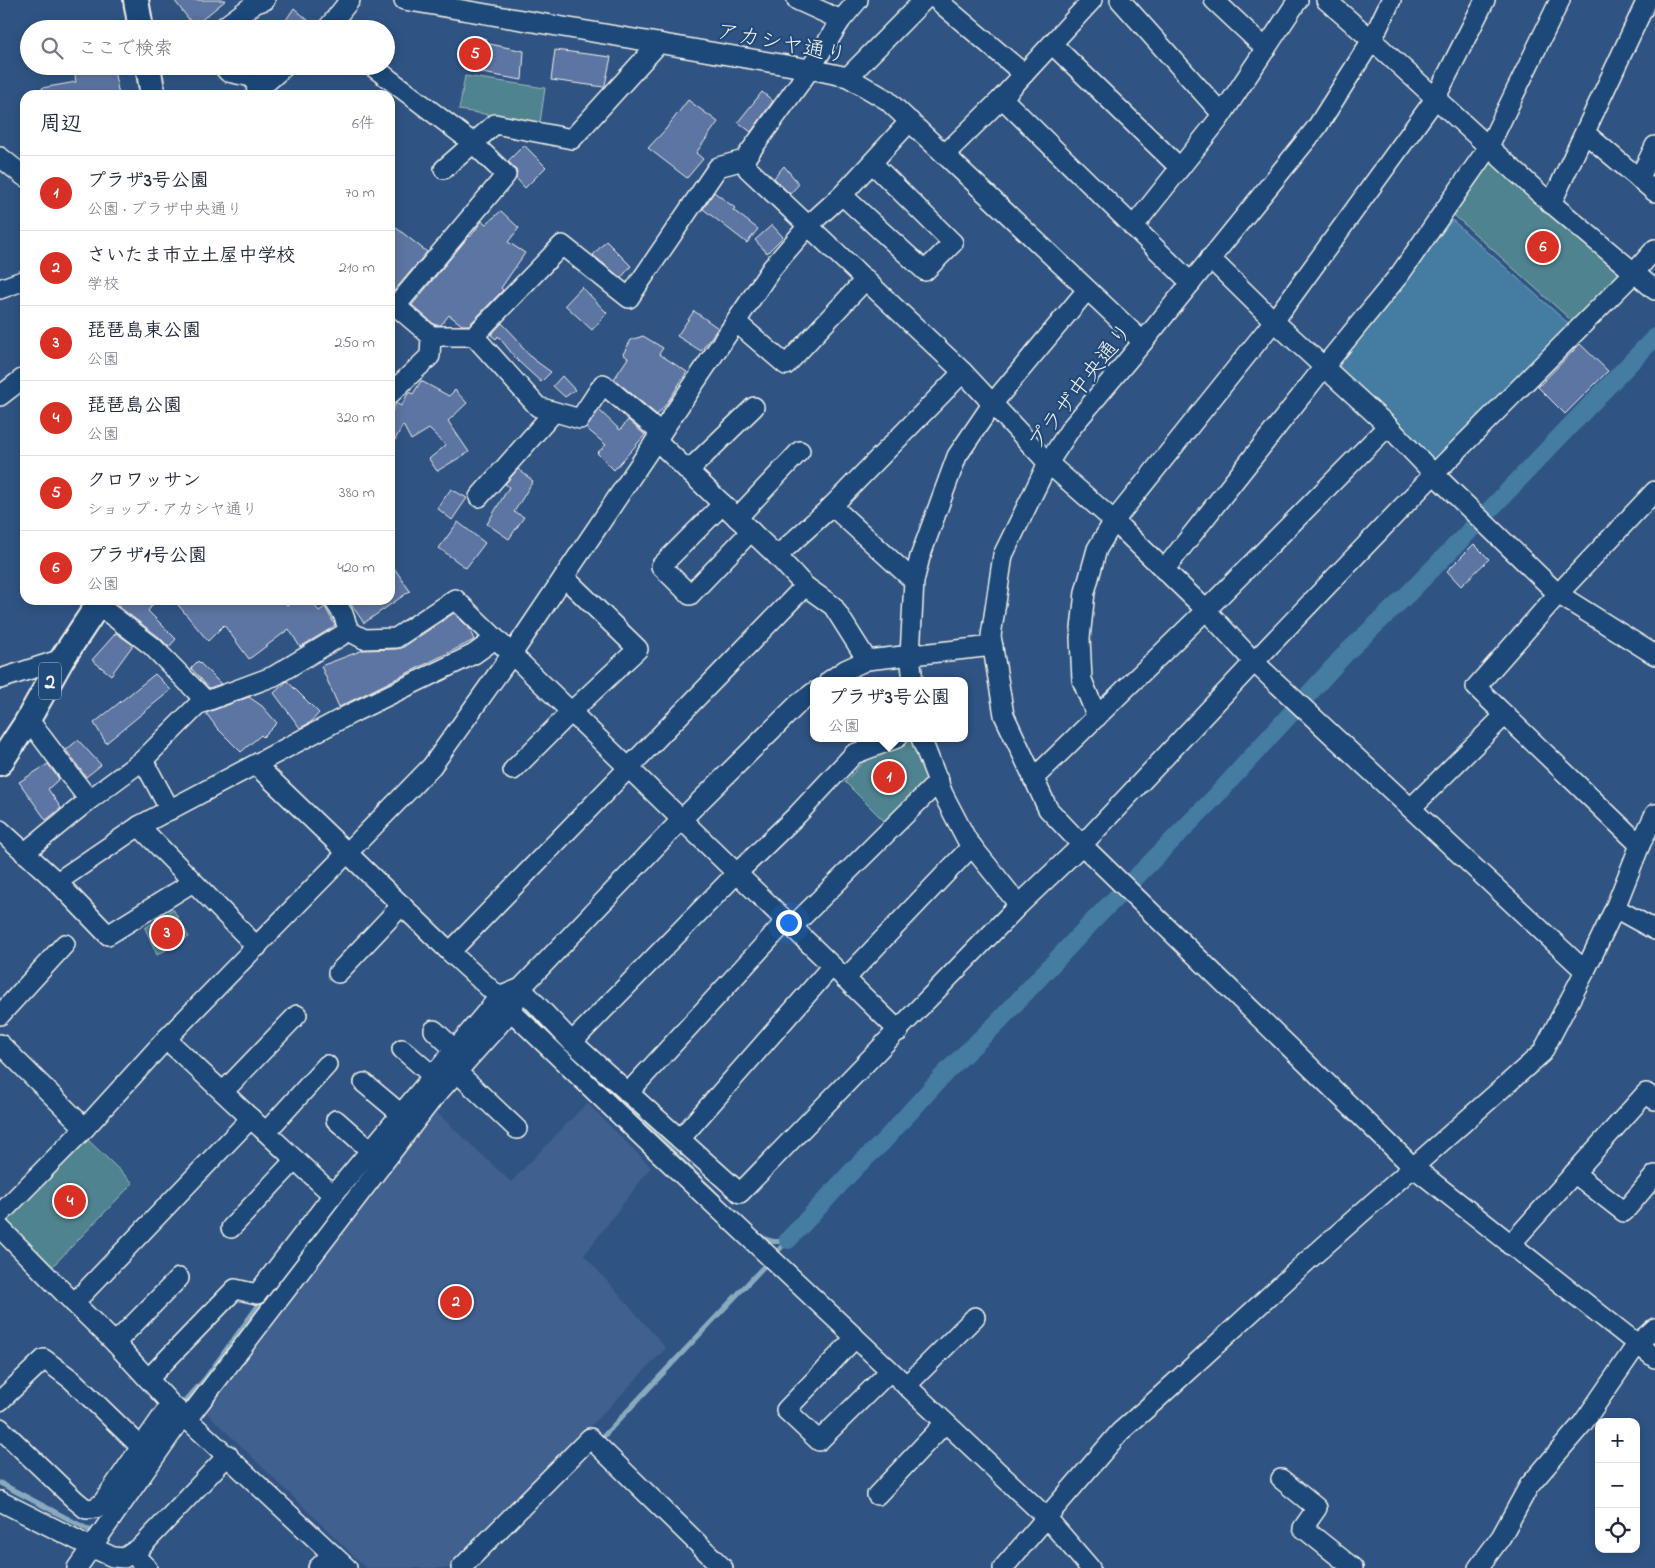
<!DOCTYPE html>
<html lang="ja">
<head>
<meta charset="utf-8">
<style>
	body { margin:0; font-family:"Indie Flower","Klee One",sans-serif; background:#f2f2f3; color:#1f2937 }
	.controls { position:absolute; right:15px; bottom:15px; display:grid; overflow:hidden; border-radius:10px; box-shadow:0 2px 12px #0003 }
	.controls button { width:45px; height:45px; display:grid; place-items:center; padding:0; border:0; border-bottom:1px solid #e0e1e3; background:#fff; color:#1f2937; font:25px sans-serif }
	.you { position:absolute; left:788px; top:922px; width:18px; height:18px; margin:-12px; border:4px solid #fff; border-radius:50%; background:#1a73e8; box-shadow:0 0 0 8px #1a73e833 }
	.badge { display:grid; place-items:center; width:32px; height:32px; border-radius:50%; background:#d93025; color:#fff; font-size:16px; font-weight:700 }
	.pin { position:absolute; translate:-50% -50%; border:2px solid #fff; box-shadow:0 1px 5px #0006 }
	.popup { position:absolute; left:810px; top:677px; width:158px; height:65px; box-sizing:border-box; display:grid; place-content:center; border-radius:10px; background:#fff; filter:drop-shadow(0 1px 4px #0005); font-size:16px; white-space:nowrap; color:#747a83 }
	.popup b { font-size:19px; color:#1f2937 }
	.popup::after { content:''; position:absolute; left:50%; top:100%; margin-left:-10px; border:10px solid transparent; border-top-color:#fff }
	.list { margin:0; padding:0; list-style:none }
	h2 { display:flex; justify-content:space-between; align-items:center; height:65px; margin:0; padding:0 20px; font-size:21px }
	h2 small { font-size:16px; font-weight:400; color:#747a83 }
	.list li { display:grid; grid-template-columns:32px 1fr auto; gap:15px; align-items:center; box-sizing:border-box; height:75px; padding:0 20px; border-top:1px solid #e0e1e3 }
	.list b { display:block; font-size:19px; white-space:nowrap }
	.list p { margin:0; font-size:16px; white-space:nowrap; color:#747a83 }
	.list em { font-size:16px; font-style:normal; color:#747a83 }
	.icon { flex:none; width:28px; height:28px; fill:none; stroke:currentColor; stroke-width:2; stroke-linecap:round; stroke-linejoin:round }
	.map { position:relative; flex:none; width:1655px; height:1568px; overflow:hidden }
	.search { position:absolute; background:#fff; box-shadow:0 2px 12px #0003; left:20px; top:20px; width:375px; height:55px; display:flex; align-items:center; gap:12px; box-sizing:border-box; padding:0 18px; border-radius:28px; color:#747a83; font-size:19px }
	.panel { position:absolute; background:#fff; box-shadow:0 2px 12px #0003; left:20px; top:90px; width:375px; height:515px; border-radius:15px }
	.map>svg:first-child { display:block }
</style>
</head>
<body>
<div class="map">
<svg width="1655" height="1568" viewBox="0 0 1655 1568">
	<rect width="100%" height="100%" fill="#2f5484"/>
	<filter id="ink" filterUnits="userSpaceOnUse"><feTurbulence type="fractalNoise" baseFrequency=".02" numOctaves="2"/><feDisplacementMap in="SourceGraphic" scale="10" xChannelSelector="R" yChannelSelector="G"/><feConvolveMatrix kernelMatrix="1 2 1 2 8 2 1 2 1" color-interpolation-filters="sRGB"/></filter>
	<g filter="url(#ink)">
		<polygon fill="#41618f" points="587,1103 651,1167 584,1255 666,1348 454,1568 366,1568 203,1409 436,1112 511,1182"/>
		<g fill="#50838f" stroke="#a2babc">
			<polygon points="465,76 545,88 540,123 459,110"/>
			<polygon points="1497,162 1618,266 1618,276 1572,321 1454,215 1489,163"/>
			<polygon points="911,740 921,745 928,782 886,823 845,782 863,762 889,747"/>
			<polygon points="173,909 189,937 157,955 145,928"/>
			<polygon points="86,1138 133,1183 50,1269 7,1227 6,1220"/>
		</g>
		<polygon fill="#447ba1" stroke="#8aaabd" points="1452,220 1570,325 1439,462 1431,461 1340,371 1340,364"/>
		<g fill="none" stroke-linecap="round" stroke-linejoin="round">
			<g stroke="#8aaabd" stroke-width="5">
				<polyline points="519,1004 525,1007 550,1032"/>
				<polyline points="585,1066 718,1196"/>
				<path d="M759 1235C769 1242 776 1243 788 1240"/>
				<polyline points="774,1255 787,1241"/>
				<polyline points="277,1283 308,1246"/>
				<polyline points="180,1407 205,1379 263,1299"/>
				<polyline points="599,1441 768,1262"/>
				<polyline points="0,1483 93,1532 95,1529"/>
			</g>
			<polyline stroke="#447ba1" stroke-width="18" points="788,1240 855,1168 881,1144 946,1072 998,1022 1089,925 1214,798 1346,653 1408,594 1481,519 1655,337"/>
		</g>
		<g fill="#5d74a2" stroke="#f4f1e8">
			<polygon points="174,0 226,0 194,26"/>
			<polygon points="294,8 309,21 303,29 280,29"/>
			<polygon points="471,36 486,39 485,43 524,51 522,80 465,70"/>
			<polygon points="555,50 611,57 605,85 604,87 551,80"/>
			<polygon points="104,66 113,66 119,95 43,95 42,88 76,82 74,70"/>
			<polygon points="762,92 773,101 751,132 738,122"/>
			<polygon points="688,100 718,122 696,153 703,159 687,178 648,148 665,130"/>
			<polygon points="524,145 546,167 525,188 516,178 517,171 508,161"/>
			<polygon points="784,166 799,184 790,194 774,178"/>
			<polygon points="714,192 735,208 733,210 758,229 747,243 703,209"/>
			<polygon points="501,211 519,228 508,242 525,253 501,288 503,290 469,325 462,325 449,315 441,325 435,325 412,305 469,236 470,237 482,221 486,224"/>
			<polygon points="390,223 427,252 394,291 390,290"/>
			<polygon points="772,225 783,237 767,253 755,240"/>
			<polygon points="606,241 631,266 621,278 593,255"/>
			<polygon points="582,287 607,313 592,330 565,305"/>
			<polygon points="694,311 718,328 701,351 677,336"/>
			<polygon points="502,323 521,343 520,345 533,359 551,372 541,382 518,361 498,336 496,339 491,335"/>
			<polygon points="643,336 663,348 659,354 687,372 667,403 657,415 614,379 628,358 623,354 631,340"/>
			<polygon points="1580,344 1608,371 1565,414 1538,387"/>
			<polygon points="562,376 575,390 565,397 553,386"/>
			<polygon points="421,381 449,396 455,390 467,403 448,421 469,452 437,471 429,459 446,445 429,429 411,440 403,425 390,449 390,415 396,403 401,406 409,392 413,394"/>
			<polygon points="599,410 620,430 628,420 645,435 614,470 597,453 606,445 586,428"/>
			<polygon points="518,469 533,481 514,512 524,517 509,539 487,524 509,487 505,484"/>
			<polygon points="451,489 467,498 452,520 437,508"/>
			<polygon points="458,522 485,543 466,568 439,548"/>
			<polygon points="1474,544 1489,559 1461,586 1447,571"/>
			<polygon points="390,562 410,591 364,623 348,600 390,600"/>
			<polygon points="115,600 156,600 148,611 176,639 169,647 159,637 114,603"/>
			<polygon points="174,600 282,600 287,605 294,600 310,600 319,611 325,607 335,625 330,629 300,647 289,629 249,659 224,625 208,641"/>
			<polygon points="454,613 469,628 474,640 339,707 321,666 363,650 396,649 402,648"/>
			<polygon points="116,633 133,645 111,675 92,660"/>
			<polygon points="198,661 221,684 209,688 191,668"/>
			<polygon points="155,674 171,690 106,743 94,723"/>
			<polygon points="287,681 319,713 311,722 300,728 274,693"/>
			<polygon points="249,697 262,706 277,723 263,737 261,735 241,752 217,728 206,713"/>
			<polygon points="78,740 101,765 86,777 66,750"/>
			<polygon points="48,764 59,779 48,789 61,808 46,820 19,782"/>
		</g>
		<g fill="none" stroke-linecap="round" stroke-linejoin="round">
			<defs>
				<g id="minor">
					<polyline points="404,0 810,69 848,77 887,100 1143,342"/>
					<polyline points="797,0 841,20"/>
					<polyline points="937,0 1024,74"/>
					<polyline points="1120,0 1222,114"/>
					<polyline points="1214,0 1266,49"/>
					<polyline points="1326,0 1372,40 1539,193 1655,290"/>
					<polyline points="1391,0 1372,40 1317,127 1143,342 1071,428 1048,463 1003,555 991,636 1004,715 1048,809 1082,845 1412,1166 1655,1358"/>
					<polyline points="221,29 256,3 265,0"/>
					<polyline points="327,29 350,0"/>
					<polyline points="1052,44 1180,168"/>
					<polyline points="223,66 228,72 256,78 257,95"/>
					<polyline points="372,66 473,143 506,175 396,306"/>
					<polyline points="848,77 924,0"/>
					<polyline points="257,85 268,81 285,66"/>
					<polyline points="1002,98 1191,283"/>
					<polyline points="1585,133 1655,192"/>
					<polyline points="945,154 1002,98 1092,0"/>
					<polyline points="0,157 25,177"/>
					<polyline points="744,160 748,169 963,372 1048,463 1114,521 1206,610 1254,662 1585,971"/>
					<polyline points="444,169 495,124 572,139 659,43"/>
					<polyline points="1639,179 1655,146"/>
					<polyline points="842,195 925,271 953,243 872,163"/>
					<polyline points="1551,204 1647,0"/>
					<polyline points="1133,227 1219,119 1298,0"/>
					<polyline points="1210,258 1274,321 1388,426 1434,474 1558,594 1655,655"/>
					<polyline points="0,289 25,280"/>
					<polyline points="390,301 431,336 430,356 390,394"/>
					<polyline points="736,322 786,365 866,279"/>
					<polyline points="431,336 474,336 538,407 580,419 603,384 661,433"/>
					<polyline points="474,336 562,245 629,298 718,167 744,160 810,69 841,20 858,0"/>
					<polyline points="0,396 22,379 25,378"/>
					<polyline points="656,440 777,556"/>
					<polyline points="688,471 754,407"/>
					<polyline points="479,497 554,412"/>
					<polyline points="723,504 661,566 690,595 751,531"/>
					<polyline points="832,506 914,581"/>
					<polyline points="737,518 800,451"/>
					<polyline points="1164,570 1324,367 1400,274 1488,148 1560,0"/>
					<polyline points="334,600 343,614 349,631 364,639 396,638 455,599 899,1031"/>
					<polyline points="98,605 152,646 206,701"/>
					<polyline points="867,660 833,606 805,586 777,556 832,506 963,372"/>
					<polyline points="0,679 62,659"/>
					<polyline points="829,681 845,670 867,660 993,646"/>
					<polyline points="913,681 910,655 914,581 920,557 957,456 993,403 1087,290"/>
					<polyline points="1097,717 1082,680 1080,638 1085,592 1097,549 1114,521 1274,321 1435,99 1485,0"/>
					<polyline points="28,719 89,800"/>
					<polyline points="921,738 943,794 967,840 1019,905"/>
					<polyline points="256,765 450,952 499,997"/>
					<polyline points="513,770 571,712 638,649 564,577"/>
					<polyline points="1033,779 1206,610 1388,426"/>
					<polyline points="1411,808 1505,715"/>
					<polyline points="170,810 143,760 199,704 274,676 349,631"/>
					<polyline points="139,826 257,947"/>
					<polyline points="0,830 57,882 108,935 193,882"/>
					<polyline points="1640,845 1476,687 1558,594 1655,491"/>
					<polyline points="24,853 89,800 143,760"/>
					<polyline points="57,882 139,826 354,712 474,654 495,639"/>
					<polyline points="1615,908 1655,930"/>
					<polyline points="792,927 939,781"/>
					<polyline points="450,952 805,586"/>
					<polyline points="338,973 402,905"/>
					<polyline points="845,979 972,846"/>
					<polyline points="511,1011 655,1149 1047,1518 1090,1568"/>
					<polyline points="0,1015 65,944"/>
					<polyline points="434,1030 455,1050"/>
					<polyline points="166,1039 333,1195"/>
					<polyline points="572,1042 737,873 798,814 854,754 897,738"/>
					<polyline points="0,1044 85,1128"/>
					<polyline points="402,1049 433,1076"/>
					<polyline points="457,1072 517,1129"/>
					<polyline points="364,1083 401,1114"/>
					<polyline points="223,1092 297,1015"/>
					<polyline points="628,1093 786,921"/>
					<polyline points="336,1120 370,1150"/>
					<polyline points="266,1132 327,1065"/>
					<polyline points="680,1139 832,966"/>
					<polyline points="1574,1173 1624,1212 1655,1175"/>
					<polyline points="0,1214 85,1128 166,1039 432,766 512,654 772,268 809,225 842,195 910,121"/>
					<polyline points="0,1228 74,1303 115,1343 171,1404 347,1568"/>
					<polyline points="231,1228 295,1160"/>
					<polyline points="1510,1245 1646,1093 1655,1100"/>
					<polyline points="74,1303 251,1118"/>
					<polyline points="855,1338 786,1410 819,1441 890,1371"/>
					<polyline points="115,1343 179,1278"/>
					<polyline points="148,1379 235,1289 257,1294 333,1195 499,997 521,988 682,819 798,704 814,692"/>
					<polyline points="906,1386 975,1317"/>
					<polyline points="0,1401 44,1359 72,1380 141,1447"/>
					<polyline points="188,1418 430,1102 511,1011 521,988 572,1042 740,1193 1019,905 1082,845 1254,662 1434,474 1634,273 1655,249"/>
					<polyline points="0,1428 75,1500 86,1509 96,1508 103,1502 171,1404"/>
					<polyline points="1281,1479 1317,1508 1303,1528 1353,1568"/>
					<polyline points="877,1495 945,1423"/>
					<polyline points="0,1501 91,1547 113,1557 124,1558 141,1547 228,1455"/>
					<polyline points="132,1553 147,1568"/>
					<polyline points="77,1568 184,1415"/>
					<polyline points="318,1568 332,1554"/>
					<polyline points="461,1568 590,1438 723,1568"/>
					<polyline points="1003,1568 1120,1432 1155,1401 1305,1263 1542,1053 1585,971 1615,908 1640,845 1655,814"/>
					<polyline points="1478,1568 1501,1537 1529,1486 1583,1423 1638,1343 1655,1328"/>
				</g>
				<g id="major">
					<polyline points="136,0 141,29"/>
					<polyline points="148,66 153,95"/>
					<polyline points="0,763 25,725 62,659 101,600"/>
				</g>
			</defs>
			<use href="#minor" stroke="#f4f1e8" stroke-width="22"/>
			<use href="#major" stroke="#f4f1e8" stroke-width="28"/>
			<use href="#minor" stroke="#1f4a7a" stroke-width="19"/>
			<use href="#major" stroke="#1f4a7a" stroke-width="24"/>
		</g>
	</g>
	<g text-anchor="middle" stroke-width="4.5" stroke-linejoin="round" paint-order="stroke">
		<rect fill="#1f4a7a" stroke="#b4bfc7" stroke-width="1" x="39" y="662.5" width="22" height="37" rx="4"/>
		<g font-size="21" font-weight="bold" fill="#f4f1e8">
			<text x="50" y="688">2</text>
		</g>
		<g font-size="22" fill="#f4f1e8" stroke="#1f4a7a">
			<text transform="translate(782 42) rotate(11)" y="8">アカシヤ通り</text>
			<text transform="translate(1079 386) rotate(-52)" y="8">プラザ中央通り</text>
		</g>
	</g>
</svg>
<div class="controls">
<button>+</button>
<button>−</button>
<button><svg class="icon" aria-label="locate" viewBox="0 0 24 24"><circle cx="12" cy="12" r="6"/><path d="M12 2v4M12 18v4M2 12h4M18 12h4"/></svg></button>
</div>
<div class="you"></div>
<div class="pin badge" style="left:889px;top:777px">1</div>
<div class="popup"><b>プラザ3号公園</b>公園</div>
<div class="pin badge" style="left:456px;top:1302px">2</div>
<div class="pin badge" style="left:167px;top:933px">3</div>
<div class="pin badge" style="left:70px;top:1201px">4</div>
<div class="pin badge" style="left:475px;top:54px">5</div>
<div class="pin badge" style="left:1543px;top:247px">6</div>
<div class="search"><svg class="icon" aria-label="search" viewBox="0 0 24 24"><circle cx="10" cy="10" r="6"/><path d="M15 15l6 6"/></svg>ここで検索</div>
<section class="panel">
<h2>周辺<small>6件</small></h2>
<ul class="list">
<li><span class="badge">1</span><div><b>プラザ3号公園</b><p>公園 · プラザ中央通り</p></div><em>70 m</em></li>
<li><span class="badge">2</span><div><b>さいたま市立土屋中学校</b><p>学校</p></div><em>210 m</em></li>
<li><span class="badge">3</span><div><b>琵琶島東公園</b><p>公園</p></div><em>250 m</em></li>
<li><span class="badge">4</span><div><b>琵琶島公園</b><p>公園</p></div><em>320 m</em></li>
<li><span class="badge">5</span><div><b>クロワッサン</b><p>ショップ · アカシヤ通り</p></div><em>380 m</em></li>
<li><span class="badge">6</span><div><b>プラザ1号公園</b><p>公園</p></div><em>420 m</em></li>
</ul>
</section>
</div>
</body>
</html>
